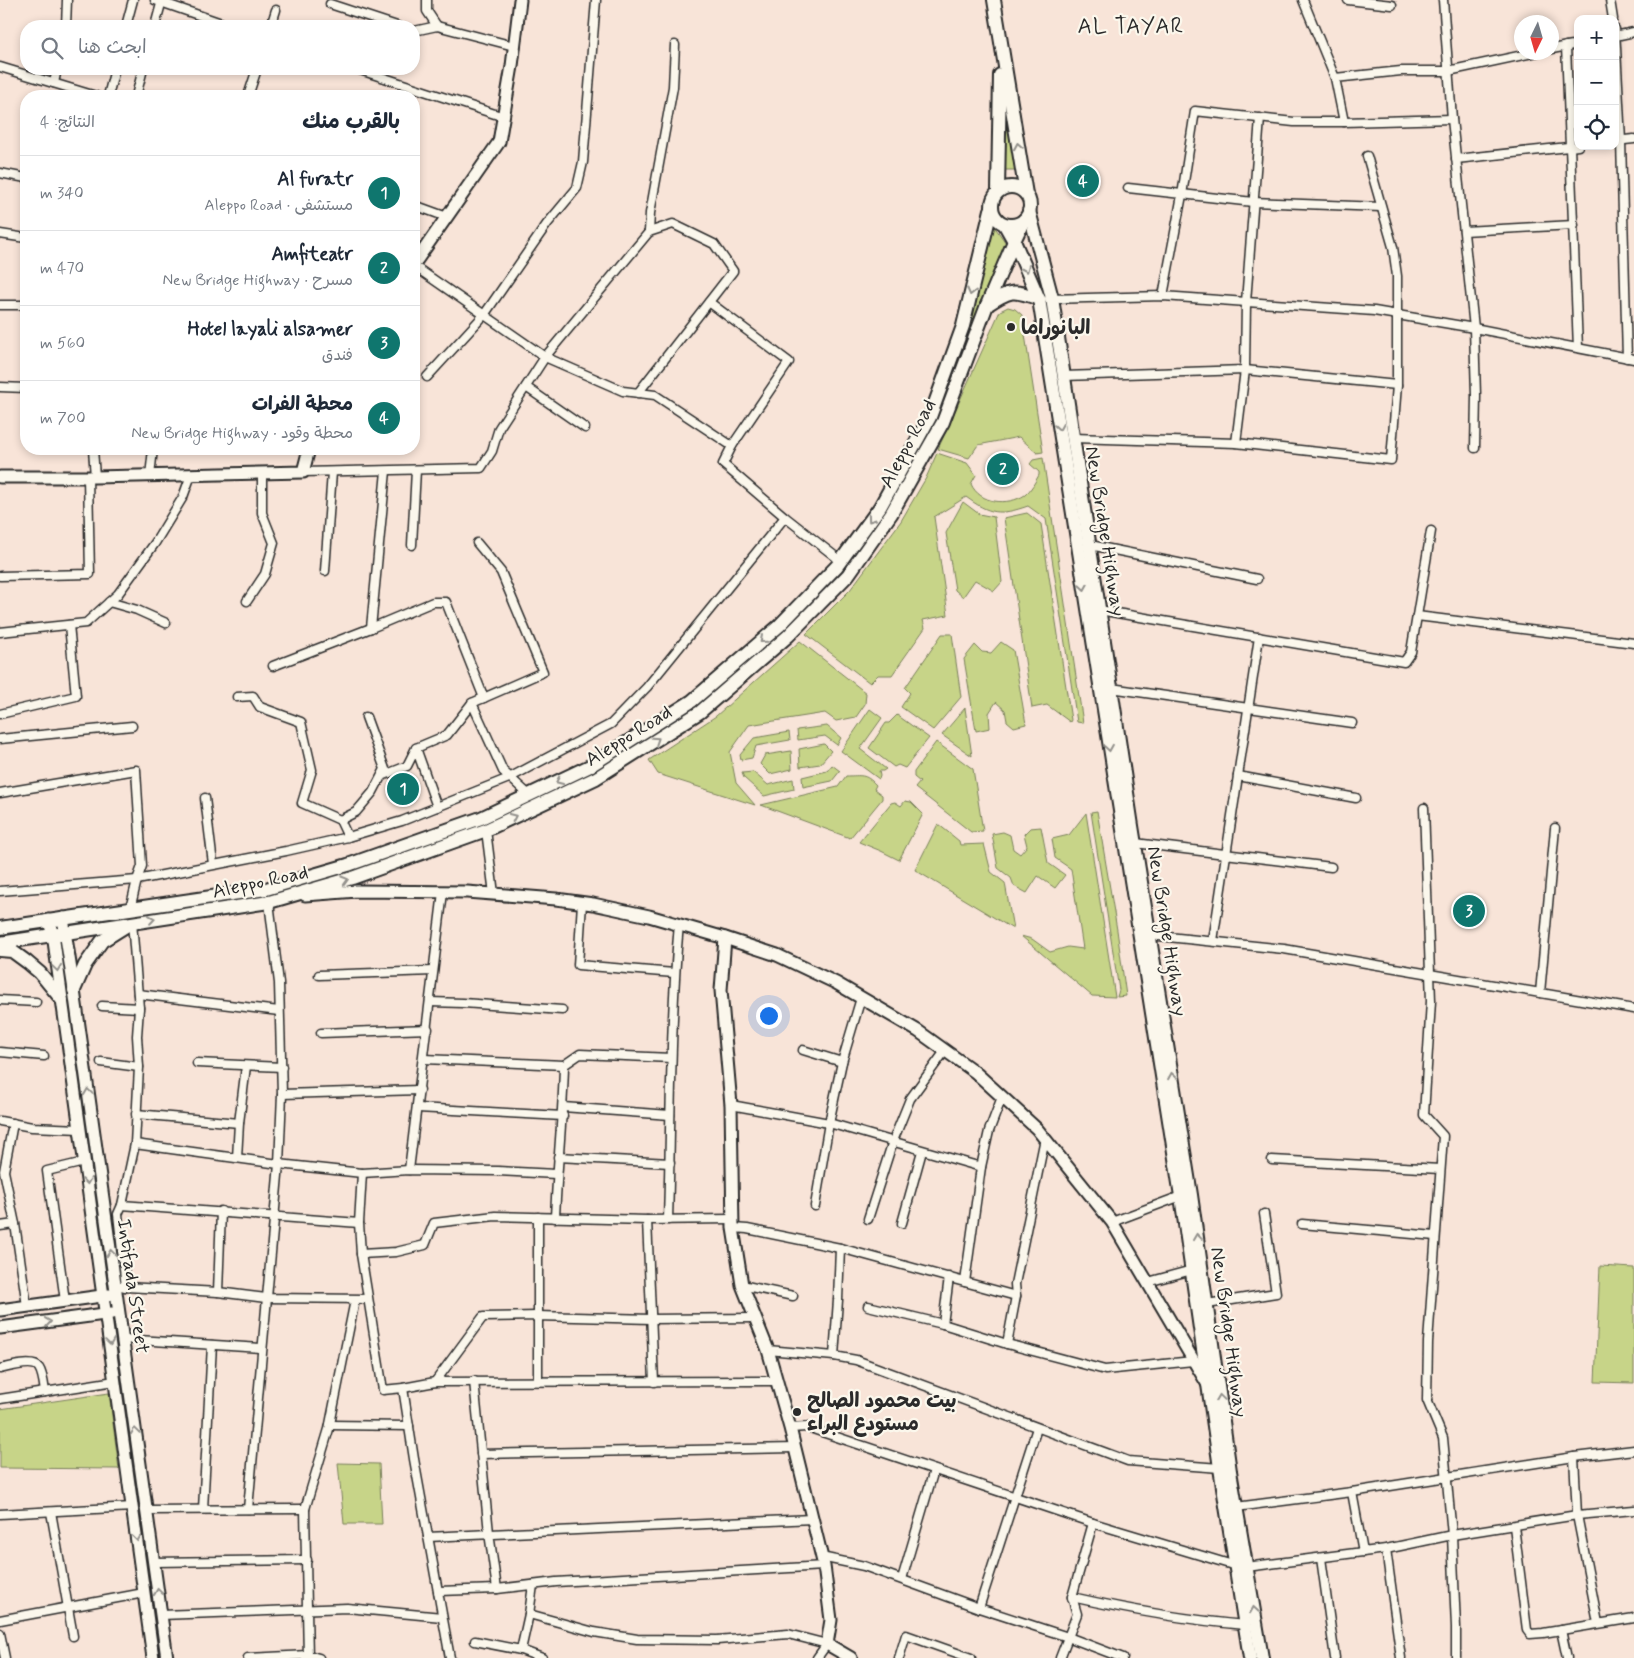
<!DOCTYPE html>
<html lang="ar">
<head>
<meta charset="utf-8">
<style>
	body { margin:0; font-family:Mynerve,"Playpen Sans Arabic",sans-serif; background:#f6f6f7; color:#1f2937; direction:rtl }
	.controls { position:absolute; right:15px; top:15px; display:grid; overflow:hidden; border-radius:10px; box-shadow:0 2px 8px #0003 }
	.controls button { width:45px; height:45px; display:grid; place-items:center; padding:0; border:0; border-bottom:1px solid #e0e1e3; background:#fff; color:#1f2937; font:25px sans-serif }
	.compass { position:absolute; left:1514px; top:15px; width:45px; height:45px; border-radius:50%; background:#fff; box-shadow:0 2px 8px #0003; rotate:185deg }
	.you { position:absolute; left:768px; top:1015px; width:18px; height:18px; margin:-12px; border:4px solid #fff; border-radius:50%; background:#1a73e8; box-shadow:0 0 0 8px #1a73e833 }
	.badge { display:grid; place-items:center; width:32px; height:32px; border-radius:50%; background:#0f766e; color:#fff; font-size:16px; font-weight:700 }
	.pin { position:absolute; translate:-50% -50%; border:2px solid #fff; box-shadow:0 1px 5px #0006 }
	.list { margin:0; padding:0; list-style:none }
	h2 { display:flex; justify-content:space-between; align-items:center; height:65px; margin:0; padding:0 20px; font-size:21px }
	h2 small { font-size:16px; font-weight:400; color:#747a83 }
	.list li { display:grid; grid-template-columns:32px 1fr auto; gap:15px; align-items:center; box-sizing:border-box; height:75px; padding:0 20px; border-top:1px solid #e0e1e3 }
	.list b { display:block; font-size:19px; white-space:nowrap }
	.list p { margin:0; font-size:16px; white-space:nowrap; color:#747a83 }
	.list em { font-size:16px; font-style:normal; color:#747a83 }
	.icon { flex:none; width:28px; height:28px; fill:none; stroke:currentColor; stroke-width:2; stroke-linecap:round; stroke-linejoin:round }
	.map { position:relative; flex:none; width:1634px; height:1658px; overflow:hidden; direction:ltr }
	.search { position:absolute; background:#fff; box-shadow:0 2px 8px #0003; left:20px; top:20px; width:400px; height:55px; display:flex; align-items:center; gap:12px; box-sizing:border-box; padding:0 18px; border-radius:20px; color:#747a83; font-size:19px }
	.panel { position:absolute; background:#fff; box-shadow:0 2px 8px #0003; left:20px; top:90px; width:400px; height:365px; border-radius:20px; direction:rtl }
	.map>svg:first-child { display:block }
</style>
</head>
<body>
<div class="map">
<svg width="1634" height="1658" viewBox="0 0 1634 1658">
	<rect width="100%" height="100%" fill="#f8e4d8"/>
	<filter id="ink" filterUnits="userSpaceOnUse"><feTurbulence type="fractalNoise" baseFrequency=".02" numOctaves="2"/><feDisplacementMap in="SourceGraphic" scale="10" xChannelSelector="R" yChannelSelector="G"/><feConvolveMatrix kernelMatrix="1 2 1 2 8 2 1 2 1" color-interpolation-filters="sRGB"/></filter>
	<g filter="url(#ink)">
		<g fill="#c7d488" stroke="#79805a">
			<polygon points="1003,78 1017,170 1003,170"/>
			<path d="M994 226 1008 246 945 403 930 435 876 529 851 564 786 632 709 700 592 776 507 817 291 894 267 896C315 886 361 868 408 851 441 839 474 828 507 814 615 768 710 703 793 620 823 590 853 560 876 524 903 484 928 439 946 394 967 340 980 282 994 226Z"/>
			<polygon points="1008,307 1015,309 1022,315 1043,452 1037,453 1019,437 978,445 969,458 938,449 1000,311"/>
			<path d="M937 453 967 463 976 475 971 484C980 504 1008 506 1025 495 1031 490 1035 482 1039 475V472L1030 464 1033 460 1043 458 1083 723 1077 722 1046 519 1028 506C1000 516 989 514 966 497L934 517 948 615 923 620 925 628 892 675H878L870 683 806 634 850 590 901 521 926 478Z"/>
			<polygon points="963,502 979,514 994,517 1002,582 994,591 975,580 963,597 955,590 946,533"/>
			<polygon points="1027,513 1041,524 1071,720 1070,722 1047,705 1032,708 1004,518"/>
			<polygon points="942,634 952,634 961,697 933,730 901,707 910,693 905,688"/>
			<polygon points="800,641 866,693 865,704 856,717 836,721 825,713 749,725 730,752 736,783 755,805 658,774 649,760 716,716"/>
			<polygon points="1001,642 1013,650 1026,724 1014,727 1007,721 1005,710 996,702 989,713 990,728 976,731 964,659 975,645 982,652 991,653"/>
			<polygon points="965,708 972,756 942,735"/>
			<polygon points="870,709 882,718 860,749 886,769 883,771 879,771 880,776 879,779 841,751"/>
			<polygon points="897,715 929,738 905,768 898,765 894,767 869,748 886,723 889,723"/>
			<polygon points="827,726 841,738 837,745 825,736 798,740 797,730"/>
			<polygon points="789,732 790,740 756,746 752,758 741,760 740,755 754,738"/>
			<polygon points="936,742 973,769 983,831 971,832 915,788 920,782 914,777 914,772"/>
			<polygon points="824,744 831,751 820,764 800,767 799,749"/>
			<polygon points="791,751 792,769 770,774 760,764 765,755"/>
			<polygon points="832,765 840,771 832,781 803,787 802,777 827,771"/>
			<polygon points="753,772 768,785 793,779 794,789 764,796 744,778 742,773"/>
			<path d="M846 776C861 776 865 773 876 785L874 789 882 795V799L850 838 761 805 838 787Z"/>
			<polygon points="905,801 911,802 923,814 899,860 881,851 859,842 891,803 895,802 901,806"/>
			<polygon points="1097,811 1117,930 1126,996 1117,997 1119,990 1091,812"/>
			<polygon points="1086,813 1115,997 1092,996 1021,936 1032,939 1050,952 1068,947 1083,949 1071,869 1055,858 1052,839 1069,835"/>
			<polygon points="938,824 959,841 960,845 984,844 991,872 1005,883 1013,929 915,870"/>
			<polygon points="1041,827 1048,863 1065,875 1055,888 1038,876 1027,893 1014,886 1011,878 998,868 992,834 1003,832 1010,835 1013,849 1020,854 1027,846 1024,834 1030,828"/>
			<polygon points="1600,1266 1634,1268 1634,1383 1595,1382"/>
			<polygon points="109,1393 119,1469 0,1468 0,1409"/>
			<polygon points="338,1463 379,1464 382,1524 344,1524"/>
		</g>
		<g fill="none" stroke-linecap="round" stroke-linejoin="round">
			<defs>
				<g id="street">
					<polyline points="155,0 230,26"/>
					<polyline points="427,0 427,11 437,26"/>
					<polyline points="1303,0 1335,78 1344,122"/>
					<polyline points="1348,0 1392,5"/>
					<polyline points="1443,0 1452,119 1474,328 1476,396 1475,448"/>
					<polyline points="1610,0 1613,19"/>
					<polyline points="330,4 397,26"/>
					<polyline points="66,26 67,0"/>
					<polyline points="126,26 133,0"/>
					<polyline points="155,26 162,0"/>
					<polyline points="271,26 276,10"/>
					<polyline points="1615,29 1621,141 1627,358"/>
					<polyline points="414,31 437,26 514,46"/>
					<polyline points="1615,36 1634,32"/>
					<polyline points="675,45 673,87 650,213 649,232 545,357 623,391 655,395 732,446"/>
					<polyline points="1566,46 1578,348"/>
					<polyline points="1552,49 1578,44"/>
					<polyline points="0,67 96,96"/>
					<polyline points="357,69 504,117"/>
					<polyline points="1335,78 1401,71 1448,71 1537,52"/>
					<polyline points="54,83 57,69"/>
					<polyline points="108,96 115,69"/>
					<polyline points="136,96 143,69"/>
					<polyline points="248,96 257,69"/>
					<polyline points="1615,141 1634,139"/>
					<polyline points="1456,159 1578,146"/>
					<polyline points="0,173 26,178"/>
					<polyline points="1128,188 1253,202 1381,207"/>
					<polyline points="414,205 447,217"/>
					<polyline points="1464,231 1574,225"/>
					<polyline points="0,234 26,238"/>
					<polyline points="1163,296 1182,195 1195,111 1294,122 1344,122 1452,119"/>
					<polyline points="1049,299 1163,296 1374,311 1474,328 1634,359"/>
					<polyline points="709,302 789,362 732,446 723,464 785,517 841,561"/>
					<polyline points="0,305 26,305"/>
					<polyline points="1064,376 1245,370 1397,385"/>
					<polyline points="427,377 484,315 547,224 577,188 583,162 596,0"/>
					<polyline points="0,387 26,388"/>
					<polyline points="526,387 585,428"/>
					<polyline points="638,393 733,271 714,244 673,224 649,232"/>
					<polyline points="1073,438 1236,443 1391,460 1397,385 1397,276 1393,247 1367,156"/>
					<polyline points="1236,443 1245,370 1246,302 1260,118"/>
					<polyline points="93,449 95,477"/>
					<polyline points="303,472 481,468 492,451 499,428 545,357 414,266"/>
					<polyline points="150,476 153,449"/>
					<polyline points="477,543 501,572 543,672 472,703 503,771 529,795"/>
					<polyline points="412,545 416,470"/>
					<polyline points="1090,545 1257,579"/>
					<polyline points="325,571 332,472"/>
					<polyline points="0,576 90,574 88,477"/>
					<polyline points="247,601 265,574 274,543 262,513 262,473"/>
					<polyline points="109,602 137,610 166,623"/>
					<polyline points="1099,610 1404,662 1411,652 1431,531"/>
					<polyline points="1417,616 1634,643"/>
					<polyline points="371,628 386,471"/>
					<polyline points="0,632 86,623 118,594 155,543 183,497 191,475"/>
					<polyline points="273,666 371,628 433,602 446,602 484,698"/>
					<polyline points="1111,688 1352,723"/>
					<polyline points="237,697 253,696 260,707 301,722 312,770 302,803 340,820"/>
					<polyline points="0,714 76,696 69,625"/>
					<polyline points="0,739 132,726"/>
					<polyline points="416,748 447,735 472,703"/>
					<polyline points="382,776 407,766 416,748 437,807"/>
					<polyline points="1238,776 1356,798"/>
					<polyline points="0,793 136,770 142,866 137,880 130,909"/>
					<polyline points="205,798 213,864"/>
					<polyline points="1424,808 1431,1001 1424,1115 1443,1136 1428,1342 1427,1400 1443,1438 1452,1535 1456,1627 1456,1658"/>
					<polyline points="486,830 494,894"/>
					<polyline points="348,837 340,820 356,812 373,792 385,769 366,717"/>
					<polyline points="1135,843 1331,867"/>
					<polyline points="0,891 137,880 286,851 348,837 402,821 509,778 611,724 647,687 785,517"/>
					<polyline points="582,903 578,965 674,973"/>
					<polyline points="132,922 139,1008 137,1036 139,1067 135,1144 122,1205 359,1223"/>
					<polyline points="1149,935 1284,949 1634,1009"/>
					<polyline points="1213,941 1259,637"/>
					<polyline points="319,975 433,971"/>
					<polyline points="1540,993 1555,828"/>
					<polyline points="138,994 279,1011"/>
					<polyline points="0,1000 36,1002"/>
					<polyline points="430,1002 463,1003 562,1010"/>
					<polyline points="102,1006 139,1008"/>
					<polyline points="321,1033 428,1029"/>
					<polyline points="803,1050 842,1062"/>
					<polyline points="0,1052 44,1056"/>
					<polyline points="424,1059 564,1065"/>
					<polyline points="101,1062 139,1067"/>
					<polyline points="197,1063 282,1067"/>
					<polyline points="282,1094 420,1090"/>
					<polyline points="731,1105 829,1123 981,1167"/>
					<polyline points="563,1107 670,1115"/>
					<polyline points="418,1108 563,1116"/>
					<polyline points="136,1114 239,1123"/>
					<polyline points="0,1121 32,1127 80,1129"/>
					<polyline points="13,1123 4,1171 15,1224"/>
					<polyline points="135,1144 279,1164 362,1173 409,1170 498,1171 556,1174"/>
					<polyline points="558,1157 670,1163"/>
					<polyline points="237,1158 239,1123 246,1066"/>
					<polyline points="1272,1160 1440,1169"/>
					<polyline points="409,1170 443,892"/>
					<polyline points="362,1173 359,1223 361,1254 383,1390 403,1388 435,1382 777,1381"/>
					<polyline points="122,1205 118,1214 126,1287"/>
					<polyline points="815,1206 829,1123 842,1062 861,998"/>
					<path d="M555 1218C557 1167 563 1116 564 1065L580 1054 671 1058"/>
					<polyline points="868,1219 893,1141 910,1099 945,1051"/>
					<polyline points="647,1220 654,1382"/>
					<path d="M668 1220C671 1121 670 1023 679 924"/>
					<polyline points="1112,1222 1181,1196"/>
					<polyline points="902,1223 922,1151"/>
					<polyline points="1302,1224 1435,1236"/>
					<polyline points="0,1226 15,1224 27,1306"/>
					<polyline points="733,1228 747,1229 840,1248 1016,1296"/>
					<polyline points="361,1254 396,1252 425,1245 434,1223 495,1216 647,1220 732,1219"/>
					<polyline points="965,1282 981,1167 989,1131 1002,1097"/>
					<polyline points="1148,1282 1192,1270"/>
					<polyline points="115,1285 126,1287 218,1292 266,1298 367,1299"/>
					<polyline points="742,1285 793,1296"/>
					<polyline points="218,1292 221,1211"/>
					<polyline points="65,1301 47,1171 84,1162"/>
					<polyline points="1207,1304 1276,1293 1264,1214"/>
					<polyline points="868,1306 943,1324 1007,1344 1105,1370 1193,1361"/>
					<polyline points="943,1324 949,1277"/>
					<polyline points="123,1339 261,1348"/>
					<polyline points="1007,1344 1016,1296 1015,1284 1045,1138"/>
					<polyline points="768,1350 834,1356 856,1360 1128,1461 1220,1468"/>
					<polyline points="834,1356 838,1300 840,1248"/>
					<path d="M0 1369C8 1367 34 1360 39 1368 43 1374 44 1385 45 1392"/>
					<polyline points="474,1381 489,1533 497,1589"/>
					<polyline points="538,1381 538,1217"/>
					<polyline points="435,1382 483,1317 537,1316 651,1319 755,1318"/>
					<polyline points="403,1388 414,1459 450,1658"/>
					<polyline points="0,1399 115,1381"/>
					<polyline points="330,1425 409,1426"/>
					<polyline points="790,1428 807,1427 1093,1523 1236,1566 1246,1567 1386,1549 1452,1535 1577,1515 1634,1510"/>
					<polyline points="481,1454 795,1448"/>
					<polyline points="1574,1457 1577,1515 1598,1623"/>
					<polyline points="1352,1492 1363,1552"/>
					<polyline points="1236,1507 1352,1492 1574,1457 1634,1450"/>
					<polyline points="203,1509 212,1345"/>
					<polyline points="248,1509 279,1164 282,1094 279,983 269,902"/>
					<polyline points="146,1510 305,1509"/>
					<polyline points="51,1512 73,1636"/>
					<polyline points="0,1514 133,1507"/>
					<path d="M1093 1523 1072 1597C1129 1610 1187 1620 1245 1625"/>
					<polyline points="1514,1526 1527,1630 1530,1634 1543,1633 1634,1618"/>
					<polyline points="428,1537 812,1519"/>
					<polyline points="1386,1549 1401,1658"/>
					<polyline points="821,1557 864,1566 979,1608 1068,1637 1123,1658"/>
					<polyline points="1321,1558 1335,1658"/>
					<polyline points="154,1562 307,1560"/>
					<polyline points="902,1579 934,1470"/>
					<polyline points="439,1591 497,1589 556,1582 824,1566"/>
					<polyline points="979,1608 1037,1428"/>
					<polyline points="529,1614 594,1632 637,1639 717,1640 788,1634 827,1644 817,1658"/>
					<polyline points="161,1615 347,1608 442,1617"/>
					<polyline points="0,1620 144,1593"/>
					<polyline points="1561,1630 1567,1658"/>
					<polyline points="0,1633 5,1658"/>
					<polyline points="475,1641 521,1650 542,1658"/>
					<polyline points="521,1650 529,1614 533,1585"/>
					<polyline points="248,1658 308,1655 319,1658"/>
					<polyline points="308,1658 305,1509 329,1429 355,1300"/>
					<polyline points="899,1658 906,1635 971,1658"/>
					<polyline points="1060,1658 1077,1614 1072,1597"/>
				</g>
				<g id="secondary">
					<polyline points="414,264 499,142 512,66 520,0"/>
					<polyline points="0,477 95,477 303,472 309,449"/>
					<polyline points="305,895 357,891 467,892 556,899 593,904 649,916 725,938 777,955 836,983 918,1031 975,1072 1037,1129 1112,1222 1208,1385"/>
					<polyline points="63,918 74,990 167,1658"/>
					<polyline points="48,920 53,934 153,1658"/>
					<polyline points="725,938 721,990 731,1105 733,1228 742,1285 768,1350 790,1428 824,1566 831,1620 827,1644 851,1658"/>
					<polyline points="0,1310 109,1295"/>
					<polyline points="0,1328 112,1313"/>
				</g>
				<g id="primary">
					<polyline points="994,0 1026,194"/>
					<circle cx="1011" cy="206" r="19"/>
					<polyline points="998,191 1000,75"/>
					<polyline points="1029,211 1052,298 1132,826 1191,1195 1230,1471 1262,1658"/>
					<polyline points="1005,225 1014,241 1039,299 1181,1196 1220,1468 1250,1658"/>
					<path d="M987 305C1010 290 1013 289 1039 299"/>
					<polyline points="0,928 266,889 348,865 481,818 590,766 692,701 779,626 837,566 880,507 930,417 963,326 991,210"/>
					<polyline points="0,943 269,902 352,878 486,830 596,778 700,712 788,636 848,575 891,514 943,422 987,305 1014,241 1024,220"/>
					<polyline points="0,950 12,951 27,962 40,973 62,1000"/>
					<polyline points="74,990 85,965 102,941 126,926"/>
				</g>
			</defs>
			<use href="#street" stroke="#2b2b2b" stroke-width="11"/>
			<use href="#secondary" stroke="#2b2b2b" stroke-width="15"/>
			<use href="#primary" stroke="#2b2b2b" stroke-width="16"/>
			<use href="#street" stroke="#fbf7ec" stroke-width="8"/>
			<use href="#secondary" stroke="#fbf7ec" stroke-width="11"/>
			<use href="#primary" stroke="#fbf7ec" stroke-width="12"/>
		</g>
		<defs><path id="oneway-chevron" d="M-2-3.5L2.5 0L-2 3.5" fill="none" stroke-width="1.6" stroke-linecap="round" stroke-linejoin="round" transform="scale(1.25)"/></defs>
		<g stroke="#93918c">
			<use href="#oneway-chevron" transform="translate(1018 146) rotate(-100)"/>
			<use href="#oneway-chevron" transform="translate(1026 269) rotate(66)"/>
			<use href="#oneway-chevron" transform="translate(971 292) rotate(104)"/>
			<use href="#oneway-chevron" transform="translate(1059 427) rotate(81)"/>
			<use href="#oneway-chevron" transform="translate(871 519) rotate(126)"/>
			<use href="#oneway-chevron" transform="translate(1084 587) rotate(81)"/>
			<use href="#oneway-chevron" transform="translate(763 640) rotate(139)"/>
			<use href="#oneway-chevron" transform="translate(656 740) rotate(-33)"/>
			<use href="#oneway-chevron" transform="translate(1109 748) rotate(81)"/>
			<use href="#oneway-chevron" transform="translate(559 781) rotate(155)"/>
			<use href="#oneway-chevron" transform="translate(513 817) rotate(-25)"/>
			<use href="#oneway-chevron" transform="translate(345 880) rotate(-17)"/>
			<use href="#oneway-chevron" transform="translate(152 919) rotate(-8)"/>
			<use href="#oneway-chevron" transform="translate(57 968) rotate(82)"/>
			<use href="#oneway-chevron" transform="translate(1172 1076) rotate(-99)"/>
			<use href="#oneway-chevron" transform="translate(88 1092) rotate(-98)"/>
			<use href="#oneway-chevron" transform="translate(87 1181) rotate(82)"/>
			<use href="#oneway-chevron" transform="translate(1197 1237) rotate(-98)"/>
			<use href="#oneway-chevron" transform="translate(111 1253) rotate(-98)"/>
			<use href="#oneway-chevron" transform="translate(48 1322) rotate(-8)"/>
			<use href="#oneway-chevron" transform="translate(110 1342) rotate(82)"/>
			<use href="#oneway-chevron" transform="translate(1220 1398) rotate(-98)"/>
			<use href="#oneway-chevron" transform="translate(135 1431) rotate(-98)"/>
			<use href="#oneway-chevron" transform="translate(137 1538) rotate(82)"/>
			<use href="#oneway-chevron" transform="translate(158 1592) rotate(-98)"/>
			<use href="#oneway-chevron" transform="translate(1254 1610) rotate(-99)"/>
		</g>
	</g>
	<g fill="#2b2b2b" stroke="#fbf7ec" stroke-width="2">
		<circle cx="1011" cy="327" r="5"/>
		<circle cx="797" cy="1412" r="5"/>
	</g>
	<g text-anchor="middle" stroke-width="4.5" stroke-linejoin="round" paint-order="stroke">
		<g font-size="20" font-weight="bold" fill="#2b2b2b" stroke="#fbf7ec" text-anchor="start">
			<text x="1021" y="334">البانوراما</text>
			<text x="807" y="1407">بيت محمود الصالح<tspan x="807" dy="23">مستودع البراء</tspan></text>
		</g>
		<g font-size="20" fill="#2b2b2b" stroke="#fbf7ec">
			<text transform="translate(907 443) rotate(-62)" y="7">Aleppo Road</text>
			<text transform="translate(1106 531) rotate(81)" y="7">New Bridge Highway</text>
			<text transform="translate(628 735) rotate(-32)" y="7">Aleppo Road</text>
			<text transform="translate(260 881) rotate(-12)" y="7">Aleppo Road</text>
			<text transform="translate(1168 931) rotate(81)" y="7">New Bridge Highway</text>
			<text transform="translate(134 1286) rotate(82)" y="7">Intifada Street</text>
			<text transform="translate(1230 1332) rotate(82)" y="7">New Bridge Highway</text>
		</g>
		<g font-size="22" letter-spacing="1" fill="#2b2b2b" stroke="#fbf7ec">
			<text x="1131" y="33">AL TAYAR</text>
		</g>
	</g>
</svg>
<div class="controls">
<button>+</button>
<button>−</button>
<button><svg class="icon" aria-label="locate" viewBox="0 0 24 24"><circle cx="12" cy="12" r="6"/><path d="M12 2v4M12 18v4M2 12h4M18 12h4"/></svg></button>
</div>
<svg class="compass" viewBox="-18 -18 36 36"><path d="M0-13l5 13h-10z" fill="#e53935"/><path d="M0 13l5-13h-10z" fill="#747a83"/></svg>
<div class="you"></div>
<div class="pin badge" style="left:403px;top:789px">1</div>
<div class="pin badge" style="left:1003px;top:469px">2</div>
<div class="pin badge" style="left:1469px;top:911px">3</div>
<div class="pin badge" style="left:1083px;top:181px">4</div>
<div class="search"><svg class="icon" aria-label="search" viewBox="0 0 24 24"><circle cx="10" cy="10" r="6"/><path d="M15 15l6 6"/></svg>ابحث هنا</div>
<section class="panel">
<h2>بالقرب منك<small>النتائج: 4</small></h2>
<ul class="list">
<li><span class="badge">1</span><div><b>Al furatr</b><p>مستشفى · Aleppo Road</p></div><em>340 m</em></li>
<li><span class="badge">2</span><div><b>Amfiteatr</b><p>مسرح · New Bridge Highway</p></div><em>470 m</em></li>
<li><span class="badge">3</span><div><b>Hotel layali alsamer</b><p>فندق</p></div><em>560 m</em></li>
<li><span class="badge">4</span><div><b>محطة الفرات</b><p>محطة وقود · New Bridge Highway</p></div><em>700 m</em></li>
</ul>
</section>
</div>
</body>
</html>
